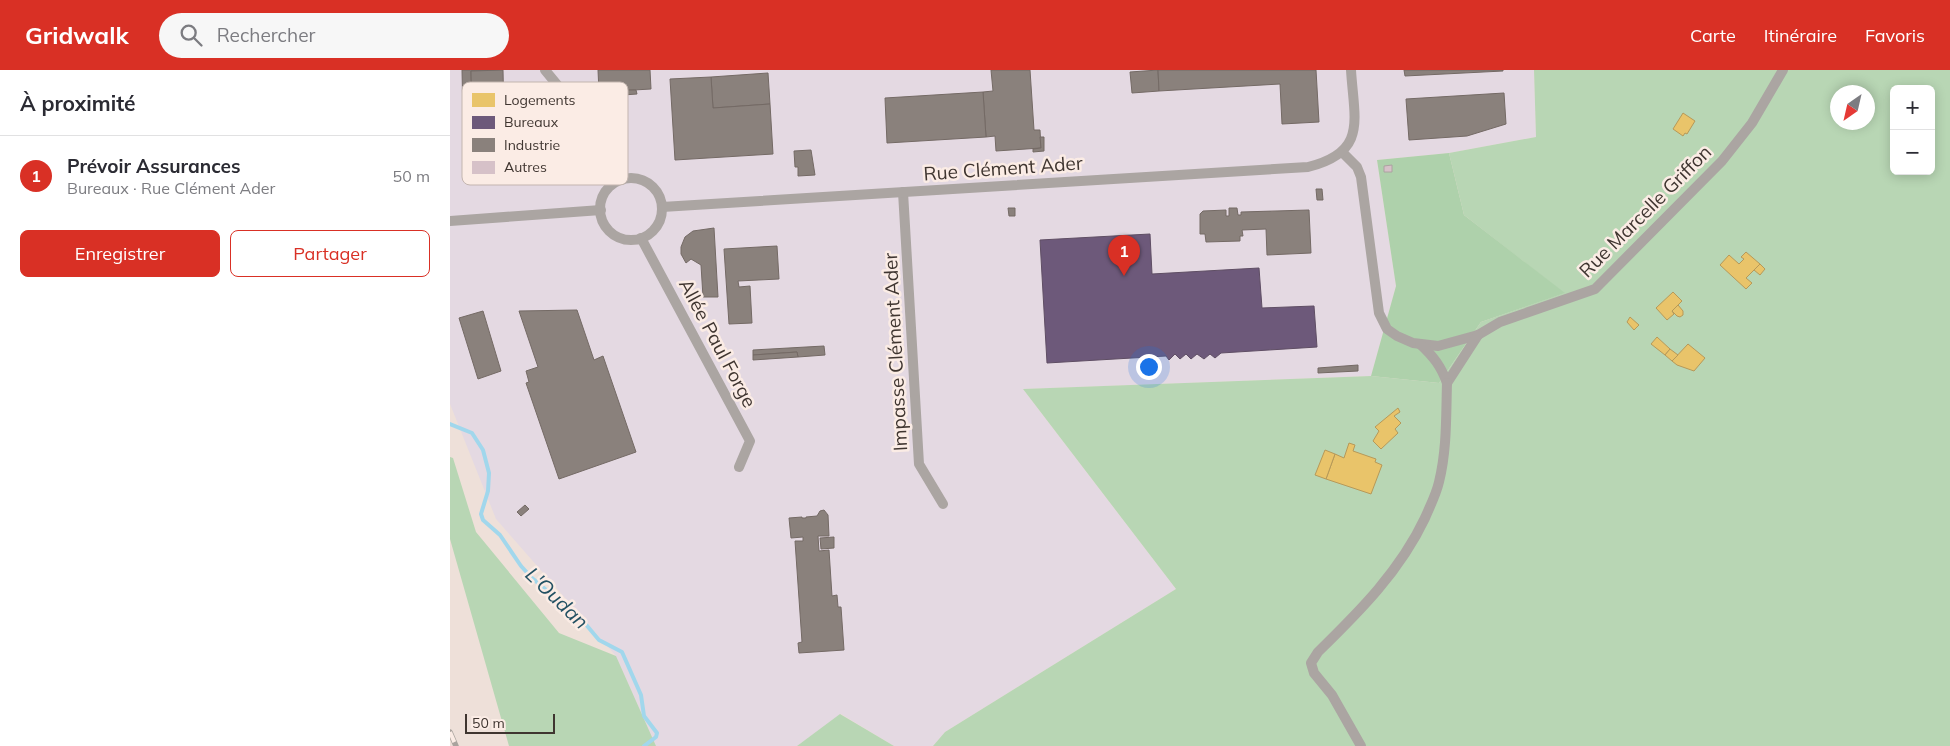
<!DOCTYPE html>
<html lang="fr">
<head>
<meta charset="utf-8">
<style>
	body { margin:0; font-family:Mulish,sans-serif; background:#f7f7f7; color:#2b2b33 }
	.controls { position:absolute; right:15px; top:15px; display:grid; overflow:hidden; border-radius:8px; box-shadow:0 2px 12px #0003 }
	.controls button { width:45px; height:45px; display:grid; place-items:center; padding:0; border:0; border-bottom:1px solid #e1e1e2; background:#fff; color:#2b2b33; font:25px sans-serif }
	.compass { position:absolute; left:1380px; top:15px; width:45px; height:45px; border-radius:50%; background:#fff; box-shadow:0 2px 12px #0003; rotate:214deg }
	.scale { position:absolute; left:15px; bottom:12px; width:90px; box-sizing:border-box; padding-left:5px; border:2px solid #3f3530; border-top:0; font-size:14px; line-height:18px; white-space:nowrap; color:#3f3530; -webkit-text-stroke:4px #fbece5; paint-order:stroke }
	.you { position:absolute; left:698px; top:296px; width:18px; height:18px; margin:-12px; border:4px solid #fff; border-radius:50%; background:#1a73e8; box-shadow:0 0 0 8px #1a73e833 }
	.badge { display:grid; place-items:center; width:32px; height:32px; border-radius:50%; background:#d93025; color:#fff; font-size:16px; font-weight:700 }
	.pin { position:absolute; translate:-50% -41px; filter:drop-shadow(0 1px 2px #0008) }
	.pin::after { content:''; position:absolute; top:26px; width:18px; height:15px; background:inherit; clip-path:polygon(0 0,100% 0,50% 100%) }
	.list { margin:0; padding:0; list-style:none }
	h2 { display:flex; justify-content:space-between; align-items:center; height:65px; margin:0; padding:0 20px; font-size:21px }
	h2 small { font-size:16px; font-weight:400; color:#7c7c81 }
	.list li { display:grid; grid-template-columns:32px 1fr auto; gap:15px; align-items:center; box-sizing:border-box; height:80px; padding:0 20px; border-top:1px solid #e1e1e2 }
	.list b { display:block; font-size:19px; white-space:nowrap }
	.list p { margin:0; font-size:16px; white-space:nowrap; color:#7c7c81 }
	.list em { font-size:16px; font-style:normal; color:#7c7c81 }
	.actions { display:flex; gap:10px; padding:15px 20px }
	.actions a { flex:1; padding:11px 0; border:1px solid #d93025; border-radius:8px; text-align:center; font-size:18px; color:#d93025 }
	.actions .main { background:#d93025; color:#fff }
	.icon { flex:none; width:28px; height:28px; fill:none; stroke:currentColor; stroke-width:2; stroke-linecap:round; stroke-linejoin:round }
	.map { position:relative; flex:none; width:1500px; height:676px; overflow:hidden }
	header { display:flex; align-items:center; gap:30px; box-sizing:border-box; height:70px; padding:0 25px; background:#d93025; color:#fff }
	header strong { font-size:24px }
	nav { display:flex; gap:28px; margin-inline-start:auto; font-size:18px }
	.search { width:350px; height:45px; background:#f7f7f7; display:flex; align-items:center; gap:12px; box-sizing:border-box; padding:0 18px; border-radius:28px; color:#7c7c81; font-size:19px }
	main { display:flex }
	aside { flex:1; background:#fff }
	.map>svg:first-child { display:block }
</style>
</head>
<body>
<header>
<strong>Gridwalk</strong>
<div class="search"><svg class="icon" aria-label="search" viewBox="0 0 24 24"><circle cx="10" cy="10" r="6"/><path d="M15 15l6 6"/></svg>Rechercher</div>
<nav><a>Carte</a><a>Itinéraire</a><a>Favoris</a></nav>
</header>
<main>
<aside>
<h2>À proximité<small></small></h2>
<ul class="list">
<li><span class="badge">1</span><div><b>Prévoir Assurances</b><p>Bureaux · Rue Clément Ader</p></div><em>50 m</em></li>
</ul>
<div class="actions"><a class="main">Enregistrer</a><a>Partager</a></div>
</aside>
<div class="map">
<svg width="1500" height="676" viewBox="0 0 1500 676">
	<rect width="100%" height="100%" fill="#eee0d9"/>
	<polygon fill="#e4d9e2" points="0,0 1084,0 1086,67 999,83 927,90 946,216 921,306 573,319 726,519 495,662 483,676 444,676 391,644 347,676 206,676 166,586 46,449 0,334"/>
	<g fill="#b8d6b4" fill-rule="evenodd">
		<path d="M1084 0H1500V676H483L495 662 726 519 573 319 921 306 989 313 1031 252 1114 223 1014 145 999 83 1086 67ZM1444 19H1481V101H1444ZM1388 22H1418V52H1388Z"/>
		<polygon points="0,387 3,388 26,462 109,563 166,586 206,676 59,676 0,469"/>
		<polygon points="390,644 444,676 347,676"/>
	</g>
	<polygon fill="#aed1ab" points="999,83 1014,145 1115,223 1031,252 989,313 921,306 946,216 927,90"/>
	<g fill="#e9c46a" stroke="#b69959">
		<polygon points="1233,43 1245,51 1237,64 1235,63 1233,66 1223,59"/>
		<polygon points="1296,182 1310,194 1296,208 1302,213 1296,219 1270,195 1279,185 1289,194 1294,189 1291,187"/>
		<polygon points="1310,194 1315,199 1310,205 1304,200"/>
		<polygon points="1223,222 1232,231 1222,241 1224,244 1217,250 1206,238"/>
		<polygon points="1228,235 1233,241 1233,245 1230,247 1227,246 1222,241"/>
		<polygon points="1180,247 1189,255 1184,260 1177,252"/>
		<polygon points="1207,267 1220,279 1215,285 1201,274"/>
		<polygon points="1238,274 1255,288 1244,301 1227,295 1222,291"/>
		<polygon points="1220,279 1228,285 1222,291 1215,285"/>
		<polygon points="948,338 950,342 944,346 951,353 945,359 948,363 931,379 923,371 929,361 925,357"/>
		<polygon points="899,373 905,375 903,381 926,389 925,392 932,395 921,424 876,409 885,384 894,388"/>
		<polygon points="875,380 885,384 876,409 865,405"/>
	</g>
	<polygon fill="#6d597a" stroke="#5f4e64" points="700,164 702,204 809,198 812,238 864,236 867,277 771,283 765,288 760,284 754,289 747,284 741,289 736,284 730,289 725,284 719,290 716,286 597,293 590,170"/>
	<g fill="#8a817c" stroke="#746a65">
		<polygon points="12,0 53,0 21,1 22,47 13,47"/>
		<polygon points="53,0 55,96 23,96 21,1"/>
		<polygon points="148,0 200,0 201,19 149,22"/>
		<polygon points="541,0 580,0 584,60 590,60 591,78 546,81 545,66 536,67 533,22 543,21"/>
		<polygon points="708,0 709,21 682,23 680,2"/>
		<polygon points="708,0 866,0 869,52 832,54 830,14 709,21"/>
		<polygon points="954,0 1053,0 1053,1 955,6"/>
		<polygon points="318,3 320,34 263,38 261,7"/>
		<polygon points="261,7 263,38 320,34 323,84 225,90 220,9"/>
		<polygon points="173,20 186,20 187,24 173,25"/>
		<polygon points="533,22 536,67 437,73 435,28"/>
		<polygon points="1054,23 1056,54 1017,66 959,70 956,29"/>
		<polygon points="590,67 594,67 594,81 583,82 583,79 591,78"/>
		<polygon points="361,80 365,105 348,106 348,97 345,97 344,81"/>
		<polygon points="866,119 872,119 873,130 867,130"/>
		<polygon points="558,138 565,138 565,146 559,146"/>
		<polygon points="779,138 787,138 788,145 791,145 791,142 859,140 861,183 817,185 816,159 792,160 793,166 790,166 790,171 756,172 755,164 750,164 750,144 753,141 776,140 776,146 779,146"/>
		<polygon points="264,158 268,227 253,227 251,195 241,189 236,193 231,184 231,177 235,167 243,161"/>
		<polygon points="327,176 329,209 288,211 289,217 300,216 302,253 279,254 274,179"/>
		<polygon points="127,240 144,290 153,286 186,382 109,409 76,313 79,312 76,301 88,297 69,241"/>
		<polygon points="33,241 51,301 28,309 9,248"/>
		<polygon points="374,276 375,285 348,287 347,282 303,285 303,280"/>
		<polygon points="347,282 348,287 303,290 303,285"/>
		<polygon points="908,295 908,301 868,303 868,298"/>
		<polygon points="75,435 79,439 71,446 67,442"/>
		<polygon points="374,440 378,445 379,466 368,466 369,481 379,480 382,526 387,525 388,537 391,537 394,580 349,583 348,573 352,572 345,471 353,471 353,467 341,468 339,448 352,447 352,448 356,448 356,447 367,446 370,441"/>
		<polygon points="384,467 384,478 371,479 370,468"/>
	</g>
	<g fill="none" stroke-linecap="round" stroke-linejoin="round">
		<polyline stroke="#a1d7ec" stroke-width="4" points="0,354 22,363 33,380 39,403 38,421 31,444 33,450 50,465 71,496 82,508 133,551 149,570 172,582 191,625 194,646 207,663 206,667 194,676"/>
	</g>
	<polygon fill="#d6c1c8" stroke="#aca2a1" points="942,95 942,102 934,102 934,96"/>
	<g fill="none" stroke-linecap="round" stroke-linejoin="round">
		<g stroke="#aba5a2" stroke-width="10">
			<polyline points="95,0 155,73 172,110"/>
			<polyline points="892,82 907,97 911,107 929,243 937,259 947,266 963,273 988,276 1028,265 1050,252 1145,219 1272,91 1302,53 1333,0"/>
			<circle cx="181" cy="139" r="31"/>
			<polyline points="453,122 469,394 493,434"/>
			<path d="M212 137 858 97C918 82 904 50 901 0"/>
			<polyline points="0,151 151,140"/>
			<polyline points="191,168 300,371 289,397"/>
			<path d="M970 274C983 286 991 296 997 313L1028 265"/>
			<path d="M911 676 882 625 864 603 861 593 868 582C910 541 950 501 975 448 980 436 986 425 989 412 997 380 996 346 997 313"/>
		</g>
		<defs>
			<polyline id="rail" points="0,662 6,676"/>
		</defs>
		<use href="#rail" stroke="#a9a39e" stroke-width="5.5"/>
		<use href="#rail" stroke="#fbece5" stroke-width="4" stroke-dasharray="11" stroke-linecap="butt"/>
	</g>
	<g text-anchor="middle" stroke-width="5" stroke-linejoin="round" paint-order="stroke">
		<g font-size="19" fill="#3f3530" stroke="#fbece5">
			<text transform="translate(553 98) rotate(-4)" y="7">Rue Clément Ader</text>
			<text transform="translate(1195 141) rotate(-45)" y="7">Rue Marcelle Griffon</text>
			<text transform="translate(268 273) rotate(62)" y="7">Allée Paul Forge</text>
			<text transform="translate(445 282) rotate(-93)" y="7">Impasse Clément Ader</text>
		</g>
		<g font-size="20" font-style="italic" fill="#235163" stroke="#fbece5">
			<text transform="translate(107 528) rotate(44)" y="7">L'Oudan</text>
		</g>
	</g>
	<rect x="12" y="12" width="166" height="103" rx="8" fill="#fbece5" stroke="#c3b5af" stroke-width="1"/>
	<rect x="22" y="23" width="23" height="14" fill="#e9c46a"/>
	<rect x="22" y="46" width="23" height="13" fill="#6d597a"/>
	<rect x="22" y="68" width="23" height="14" fill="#8a817c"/>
	<rect x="22" y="91" width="23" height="13" fill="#d6c1c8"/>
	<g font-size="14" fill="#3f3530">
		<text x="54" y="35">Logements</text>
		<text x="54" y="57">Bureaux</text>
		<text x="54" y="80">Industrie</text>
		<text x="54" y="102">Autres</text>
	</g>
</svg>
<div class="controls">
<button>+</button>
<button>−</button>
</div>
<svg class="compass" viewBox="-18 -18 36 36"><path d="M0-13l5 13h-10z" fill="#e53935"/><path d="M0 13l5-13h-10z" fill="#7c7c81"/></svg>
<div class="scale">50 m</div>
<div class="you"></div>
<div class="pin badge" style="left:674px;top:206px">1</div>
</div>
</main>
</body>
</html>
